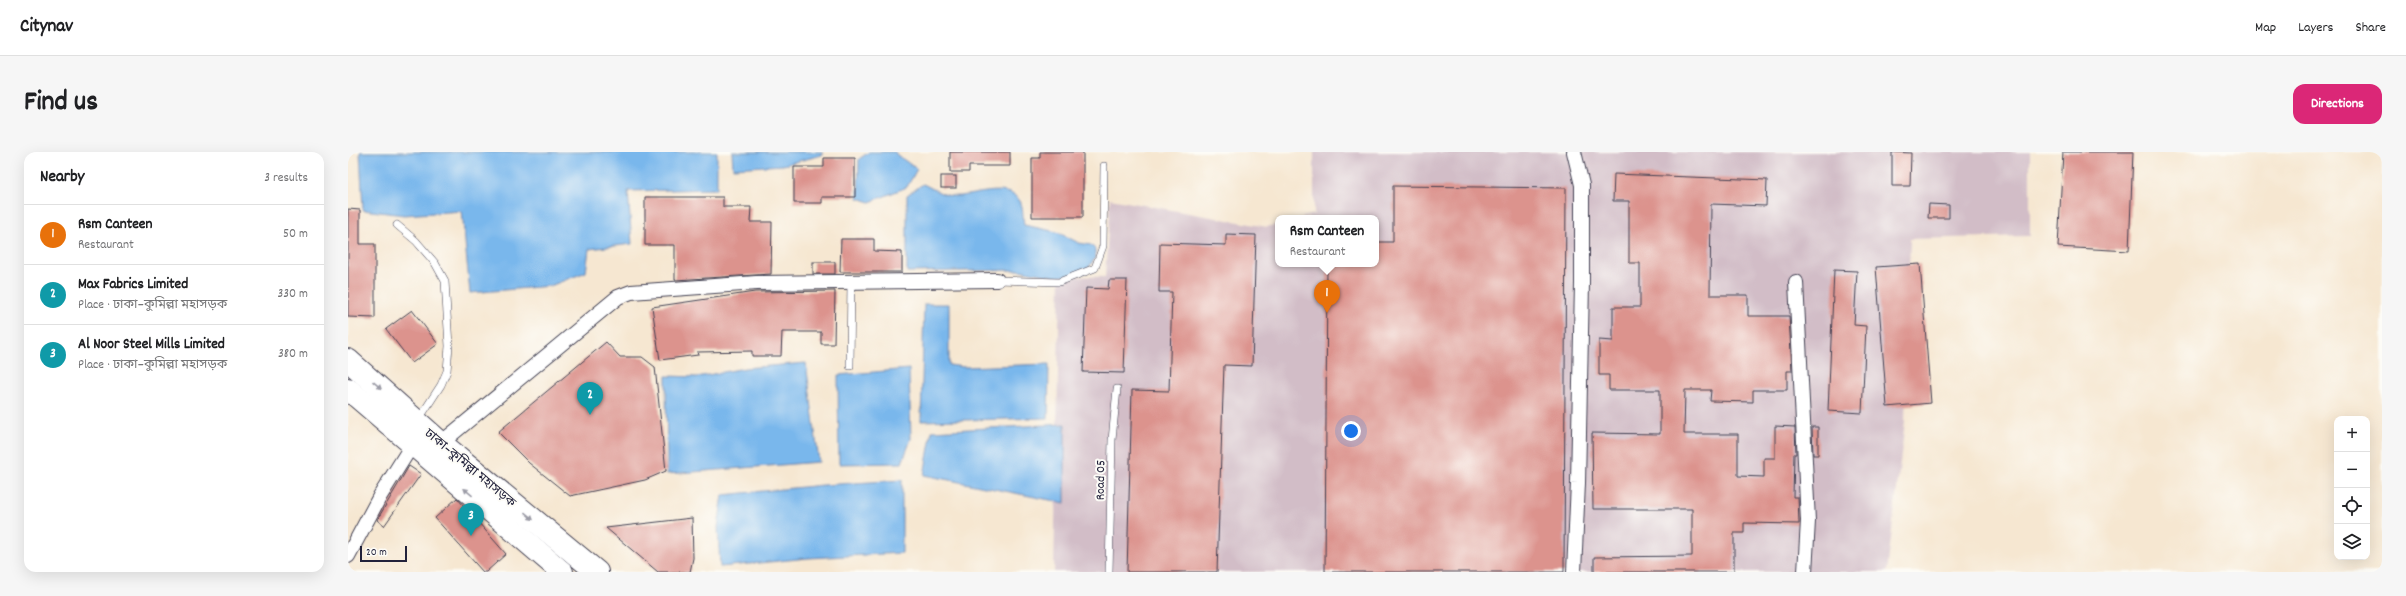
<!DOCTYPE html>
<html lang="en">
<head>
<meta charset="utf-8">
<style>
	body { margin:0; font-family:Dekko,"Noto Sans Bengali",sans-serif; background:#f6f6f6; color:#202124 }
	.controls { position:absolute; right:12px; bottom:12px; display:grid; overflow:hidden; border-radius:8px; box-shadow:0 4px 16px #0002 }
	.controls button { width:36px; height:36px; display:grid; place-items:center; padding:0; border:0; border-bottom:1px solid #e0e0e0; background:#fff; color:#202124; font:20px sans-serif }
	.scale { position:absolute; left:12px; bottom:10px; width:47px; box-sizing:border-box; padding-left:4px; border:2px solid #22223b; border-top:0; font-size:11px; line-height:14px; white-space:nowrap; color:#22223b; -webkit-text-stroke:3px #fdfcf7; paint-order:stroke }
	.you { position:absolute; left:1003px; top:279px; width:14px; height:14px; margin:-10px; border:3px solid #fff; border-radius:50%; background:#1a73e8; box-shadow:0 0 0 6px #1a73e833 }
	.badge { display:grid; place-items:center; width:26px; height:26px; border-radius:50%; background:#db2777; color:#fff; font-size:13px; font-weight:700 }
	.pin { position:absolute; translate:-50% -33px; filter:drop-shadow(0 1px 2px #0008) }
	.pin::after { content:''; position:absolute; top:21px; width:14px; height:12px; background:inherit; clip-path:polygon(0 0,100% 0,50% 100%) }
	.popup { position:absolute; left:927px; top:63px; width:104px; height:52px; box-sizing:border-box; display:grid; place-content:center; border-radius:8px; background:#fff; filter:drop-shadow(0 1px 3px #0005); font-size:13px; white-space:nowrap; color:#757577 }
	.popup b { font-size:15px; color:#202124 }
	.popup::after { content:''; position:absolute; left:50%; top:100%; margin-left:-8px; border:8px solid transparent; border-top-color:#fff }
	.list { margin:0; padding:0; list-style:none }
	h2 { display:flex; justify-content:space-between; align-items:center; height:52px; margin:0; padding:0 16px; font-size:17px }
	h2 small { font-size:13px; font-weight:400; color:#757577 }
	.list li { display:grid; grid-template-columns:26px 1fr auto; gap:12px; align-items:center; box-sizing:border-box; height:60px; padding:0 16px; border-top:1px solid #e0e0e0 }
	.list b { display:block; font-size:15px; white-space:nowrap }
	.list p { margin:0; font-size:13px; white-space:nowrap; color:#757577 }
	.list em { font-size:13px; font-style:normal; color:#757577 }
	.icon { flex:none; width:22px; height:22px; fill:none; stroke:currentColor; stroke-width:2; stroke-linecap:round; stroke-linejoin:round }
	.map { position:relative; flex:none; width:2034px; height:420px; overflow:hidden; border-radius:12px }
	header { display:flex; align-items:center; gap:24px; box-sizing:border-box; height:56px; padding:0 20px; background:#fff; border-bottom:1px solid #e0e0e0 }
	header strong { font-size:19px }
	nav { display:flex; gap:22px; margin-inline-start:auto; font-size:14px }
	.intro { display:flex; align-items:center; justify-content:space-between; box-sizing:border-box; height:96px; padding:0 24px }
	h1 { margin:0; font-size:28px }
	.button { padding:10px 18px; border-radius:12px; background:#db2777; color:#fff; font-size:14px; font-weight:700 }
	main { display:flex; gap:24px; padding:0 24px }
	aside { flex:1; background:#fff; border-radius:12px; box-shadow:0 4px 16px #0002 }
	.map>svg:first-child { display:block }
</style>
</head>
<body>
<header>
<strong>Citynav</strong>
<nav><a>Map</a><a>Layers</a><a>Share</a></nav>
</header>
<div class="intro"><h1>Find us</h1><a class="button">Directions</a></div>
<main>
<aside>
<h2>Nearby<small>3 results</small></h2>
<ul class="list">
<li><span class="badge" style="background:#e8710a">1</span><div><b>Rsm Canteen</b><p>Restaurant</p></div><em>50 m</em></li>
<li><span class="badge" style="background:#0f9aa8">2</span><div><b>Max Fabrics Limited</b><p>Place · ঢাকা–কুমিল্লা মহাসড়ক</p></div><em>330 m</em></li>
<li><span class="badge" style="background:#0f9aa8">3</span><div><b>Al Noor Steel Mills Limited</b><p>Place · ঢাকা–কুমিল্লা মহাসড়ক</p></div><em>380 m</em></li>
</ul>
</aside>
<div class="map">
<svg width="2034" height="420" viewBox="0 0 2034 420">
	<rect width="100%" height="100%" fill="#fdfcf7"/>
	<filter id="ink" filterUnits="userSpaceOnUse"><feTurbulence type="fractalNoise" baseFrequency=".025" numOctaves="2"/><feDisplacementMap in="SourceGraphic" scale="8" xChannelSelector="R" yChannelSelector="G"/><feConvolveMatrix kernelMatrix="1 2 1 2 8 2 1 2 1" color-interpolation-filters="sRGB"/></filter>
	<filter id="wash" filterUnits="userSpaceOnUse"><feTurbulence type="fractalNoise" baseFrequency=".012" numOctaves="4" result="noise"/><feDisplacementMap in="SourceGraphic" scale="16" xChannelSelector="R" yChannelSelector="G"/><feGaussianBlur stdDeviation="0.9" result="paint"/><feColorMatrix in="noise" values="0 0 0 0 0 0 0 0 0 0 0 0 0 0 0 0 0 1.4 0 .05"/><feComposite in="paint" operator="in"/></filter>
	<g filter="url(#wash)">
		<rect width="100%" height="100%" fill="#f6e7d1"/>
		<polygon fill="#d2bdc7" points="966,0 1682,0 1682,84 1562,87 1557,269 1539,420 706,420 712,124 757,125 762,47 919,75 930,72 930,112 1028,112 1028,66 952,66 966,62"/>
		<g fill="#79b7ec" stroke="#4e6c94">
			<polygon points="12,0 369,0 369,37 280,39 284,92 241,97 238,120 202,134 122,141 114,59 56,63 15,58"/>
			<polygon points="384,0 474,0 474,3 435,13 385,16"/>
			<polygon points="521,0 547,0 549,3 569,17 559,35 522,50 510,46 511,7"/>
			<path d="M575 32C584 36 594 43 604 44 622 46 659 29 672 49 675 54 675 66 676 73L709 80 731 91 743 93 747 97V106L737 121 709 125 671 118 559 120V43Z"/>
			<polygon points="576,152 601,152 601,213 616,215 701,212 700,266 573,269"/>
			<polygon points="458,211 471,310 319,322 318,224 349,225 397,216"/>
			<polygon points="561,217 563,287 554,311 491,312 490,223"/>
			<polygon points="717,272 717,351 576,323 584,279"/>
			<polygon points="554,328 554,401 460,406 372,415 370,375 375,343 475,333"/>
		</g>
		<g id="blocks">
			<g fill="#dc938d">
				<polygon points="602,0 662,0 662,14 621,14 621,20 602,20"/>
				<polygon points="692,0 735,0 735,65 684,65 684,6 692,6"/>
				<polygon points="1544,0 1563,1 1562,34 1544,34"/>
				<polygon points="1715,0 1785,0 1781,99 1710,95"/>
				<polygon points="476,6 507,6 507,45 474,45 474,51 446,51 446,15 476,15"/>
				<polygon points="1266,22 1419,28 1418,54 1363,52 1362,143 1400,143 1400,164 1441,164 1444,219 1439,219 1439,238 1405,238 1405,250 1362,249 1363,238 1337,238 1336,282 1390,282 1390,324 1416,325 1416,306 1427,306 1427,274 1447,275 1448,302 1446,302 1445,345 1450,345 1451,372 1396,371 1396,381 1386,381 1386,420 1246,420 1246,405 1344,404 1344,357 1245,357 1244,281 1312,282 1312,238 1261,238 1261,223 1251,223 1251,188 1265,189 1265,155 1292,155 1292,111 1281,111 1281,49 1265,49"/>
				<rect x="593" y="24" width="15" height="12"/>
				<polygon points="1045,34 1218,36 1216,420 977,420 979,112 1028,112 1028,90 1045,90"/>
				<polygon points="297,45 375,45 375,55 403,55 402,70 424,70 423,122 327,128 327,93 297,93"/>
				<polygon points="1581,52 1601,53 1601,66 1580,66"/>
				<polygon points="0,57 12,58 12,92 27,92 27,166 0,165"/>
				<polygon points="878,82 908,83 904,214 876,213 869,420 779,420 784,238 821,239 824,140 811,140 812,91 878,93"/>
				<polygon points="493,87 526,87 526,99 554,100 554,120 492,120"/>
				<rect x="465" y="110" width="22" height="12"/>
				<polygon points="1572,112 1583,251 1539,255 1528,115"/>
				<polygon points="1486,118 1509,119 1506,173 1518,174 1514,261 1480,259"/>
				<polygon points="761,128 779,128 776,221 735,220 738,136 760,137"/>
				<polygon points="487,139 486,192 473,192 473,180 434,180 433,204 404,204 404,199 349,200 350,203 312,208 304,155 407,140"/>
				<polygon points="64,158 90,192 64,211 38,177"/>
				<polygon points="258,190 272,205 294,205 307,215 318,319 297,328 222,344 181,311 150,280"/>
				<polygon points="1464,275 1470,275 1470,303 1465,303"/>
				<polygon points="61,314 73,322 36,374 29,368"/>
				<polygon points="109,346 158,402 138,420 135,420 87,366"/>
				<polygon points="344,366 345,406 342,420 310,420 258,376"/>
			</g>
		</g>
	</g>
	<g filter="url(#ink)">
		<use href="#blocks" fill-opacity="0" stroke="#424052" stroke-width="1"/>
		<g fill="none" stroke-linecap="round" stroke-linejoin="round">
			<defs>
				<g id="service">
					<polyline points="49,73 68,89 87,111 97,129 101,194 99,219 93,233 71,267"/>
					<polyline points="649,128 711,130 747,116 755,94 756,14"/>
					<polyline points="502,214 503,128"/>
					<polyline points="761,420 764,288 769,237"/>
				</g>
				<g id="minor">
					<polyline points="1448,130 1460,369 1457,420"/>
					<polyline points="93,291 270,145 283,140 408,131 649,128"/>
					<polyline points="0,404 32,344 64,293"/>
					<polyline points="1226,420 1230,331 1234,131 1234,33 1226,0"/>
				</g>
				<g id="trunk">
					<polyline points="0,208 93,291 249,420"/>
					<polyline points="0,237 214,420"/>
				</g>
			</defs>
			<use href="#service" stroke="#424052" stroke-width="8"/>
			<use href="#minor" stroke="#424052" stroke-width="16"/>
			<use href="#trunk" stroke="#424052" stroke-width="24"/>
			<use href="#service" stroke="#fff" stroke-width="7"/>
			<use href="#minor" stroke="#fff" stroke-width="14"/>
			<use href="#trunk" stroke="#fff" stroke-width="22"/>
		</g>
		<defs><path id="oneway-solid" d="M-6-.8H1V-3.2L6.5 0L1 3.2V.8H-6Z"/></defs>
		<g fill="#9c9ca7">
			<use href="#oneway-solid" transform="translate(29 233) rotate(41)"/>
			<use href="#oneway-solid" transform="translate(120 340) rotate(-140)"/>
			<use href="#oneway-solid" transform="translate(181 364) rotate(40)"/>
		</g>
	</g>
	<g text-anchor="middle" stroke-width="4" stroke-linejoin="round" paint-order="stroke">
		<g font-size="13" fill="#22223b" stroke="#fdfcf7">
			<text transform="translate(123 315) rotate(40)" y="5">ঢাকা–কুমিল্লা মহাসড়ক</text>
			<text transform="translate(751 328) rotate(-89)" y="5">Road 05</text>
		</g>
	</g>
</svg>
<div class="controls">
<button>+</button>
<button>−</button>
<button><svg class="icon" aria-label="locate" viewBox="0 0 24 24"><circle cx="12" cy="12" r="6"/><path d="M12 2v4M12 18v4M2 12h4M18 12h4"/></svg></button>
<button><svg class="icon" aria-label="layers" viewBox="0 0 24 24"><path d="M12 4l9 5-9 5-9-5zM3 14l9 5 9-5"/></svg></button>
</div>
<div class="scale">20 m</div>
<div class="you"></div>
<div class="pin badge" style="left:979px;top:161px;background:#e8710a">1</div>
<div class="popup"><b>Rsm Canteen</b>Restaurant</div>
<div class="pin badge" style="left:242px;top:263px;background:#0f9aa8">2</div>
<div class="pin badge" style="left:123px;top:384px;background:#0f9aa8">3</div>
</div>
</main>
</body>
</html>
